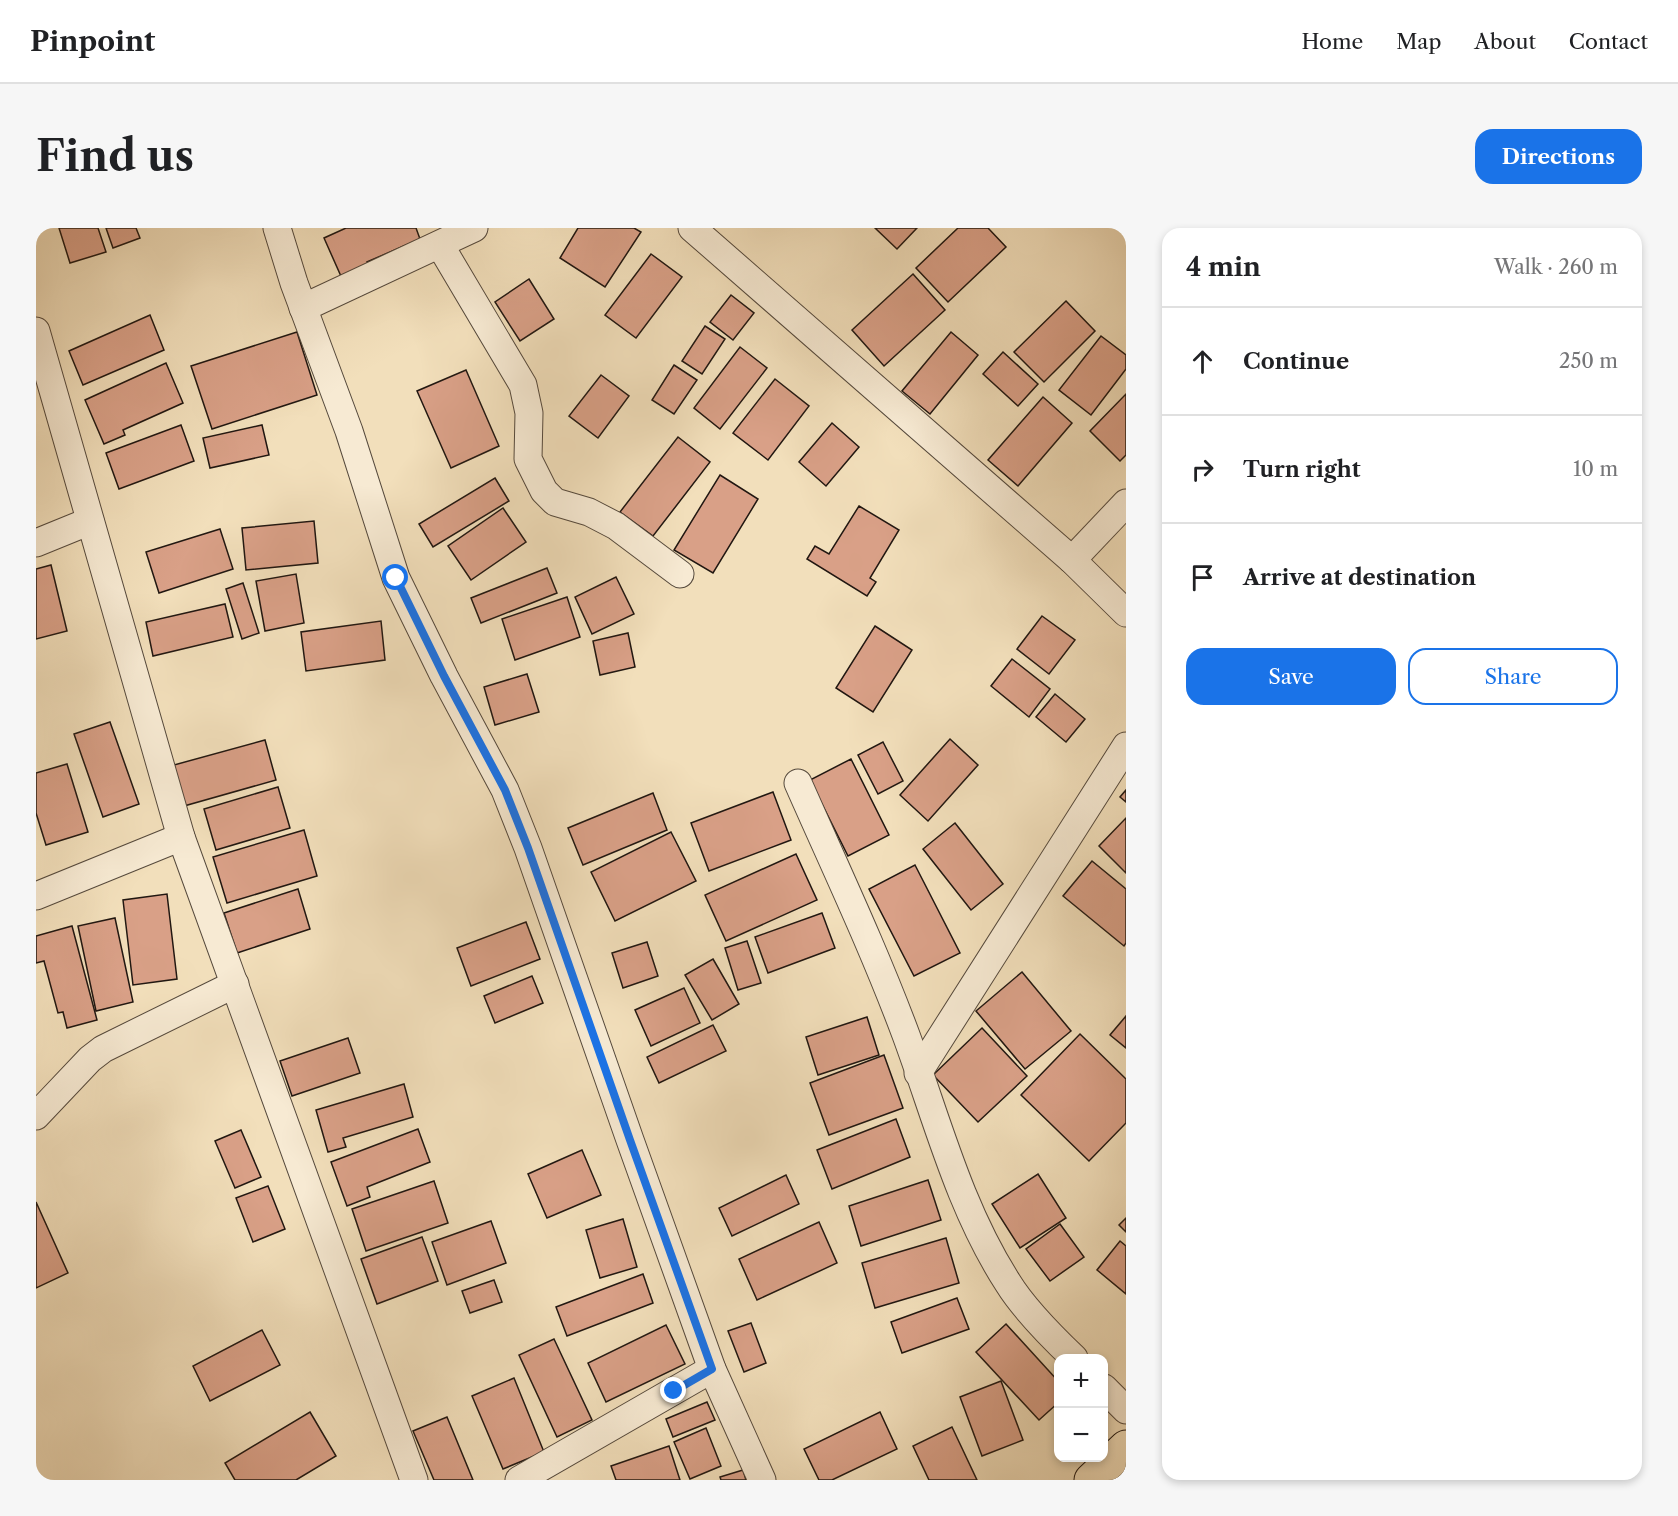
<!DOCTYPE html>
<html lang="en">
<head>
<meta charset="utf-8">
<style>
	body { margin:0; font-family:"Libre Caslon Text",serif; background:#f6f6f6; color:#202124 }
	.controls { position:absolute; right:18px; bottom:18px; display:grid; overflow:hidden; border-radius:12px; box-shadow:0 3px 9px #0003 }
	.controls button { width:54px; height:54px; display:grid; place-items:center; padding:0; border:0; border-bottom:2px solid #e0e0e0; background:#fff; color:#202124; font:30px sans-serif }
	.stop { position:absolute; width:18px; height:18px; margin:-14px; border:4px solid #1a73e8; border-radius:50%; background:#fff }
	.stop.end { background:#1a73e8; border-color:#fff; box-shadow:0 2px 6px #0008 }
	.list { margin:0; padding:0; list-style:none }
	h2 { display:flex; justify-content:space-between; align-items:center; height:78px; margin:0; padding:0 24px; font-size:26px }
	h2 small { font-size:20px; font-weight:400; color:#757577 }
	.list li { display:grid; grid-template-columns:39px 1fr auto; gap:18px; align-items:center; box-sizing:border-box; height:108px; padding:0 24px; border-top:2px solid #e0e0e0 }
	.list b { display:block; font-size:22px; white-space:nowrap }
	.list em { font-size:20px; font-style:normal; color:#757577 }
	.actions { display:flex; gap:12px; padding:18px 24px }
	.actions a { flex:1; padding:14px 0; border:2px solid #1a73e8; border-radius:18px; text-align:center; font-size:21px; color:#1a73e8 }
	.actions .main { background:#1a73e8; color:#fff }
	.icon { flex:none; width:33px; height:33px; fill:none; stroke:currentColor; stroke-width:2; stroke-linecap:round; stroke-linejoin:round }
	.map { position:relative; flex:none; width:1090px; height:1252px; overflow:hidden; border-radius:18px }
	header { display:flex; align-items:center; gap:36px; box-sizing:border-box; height:84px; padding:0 30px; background:#fff; border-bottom:2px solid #e0e0e0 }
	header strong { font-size:28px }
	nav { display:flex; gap:33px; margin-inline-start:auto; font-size:21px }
	.intro { display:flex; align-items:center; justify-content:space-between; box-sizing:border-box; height:144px; padding:0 36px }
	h1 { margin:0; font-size:42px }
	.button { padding:15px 27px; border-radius:18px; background:#1a73e8; color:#fff; font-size:21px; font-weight:700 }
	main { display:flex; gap:36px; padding:0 36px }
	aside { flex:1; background:#fff; border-radius:18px; box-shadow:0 3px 9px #0003 }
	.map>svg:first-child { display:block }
</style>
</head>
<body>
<header>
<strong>Pinpoint</strong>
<nav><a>Home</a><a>Map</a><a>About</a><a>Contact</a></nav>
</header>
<div class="intro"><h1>Find us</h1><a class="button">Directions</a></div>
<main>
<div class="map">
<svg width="1090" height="1252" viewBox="0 0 1090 1252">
	<rect width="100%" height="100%" fill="#f2dfbb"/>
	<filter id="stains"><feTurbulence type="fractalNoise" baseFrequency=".00333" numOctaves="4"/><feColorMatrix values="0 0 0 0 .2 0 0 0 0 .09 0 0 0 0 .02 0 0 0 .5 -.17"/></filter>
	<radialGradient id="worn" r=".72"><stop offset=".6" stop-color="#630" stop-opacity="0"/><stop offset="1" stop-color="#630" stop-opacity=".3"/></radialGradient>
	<g fill="#d9a087" stroke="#211711" stroke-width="1.5">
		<polygon points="23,0 62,0 70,24 34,35"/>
		<polygon points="70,0 100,0 104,10 77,20"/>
		<polygon points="310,0 380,0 384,11 331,34 335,43 308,55 288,10"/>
		<polygon points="542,0 598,0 605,4 569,59 524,30"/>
		<polygon points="839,0 881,0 861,21"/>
		<polygon points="922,0 952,0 970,19 912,74 880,40"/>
		<polygon points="615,26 646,49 600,110 569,87"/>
		<polygon points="877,46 909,82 848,138 816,102"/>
		<polygon points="493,51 518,91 484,113 459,74"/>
		<polygon points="695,67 718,85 697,112 674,94"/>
		<polygon points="1030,73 1059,103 1008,154 978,124"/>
		<polygon points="114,87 128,122 47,157 33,123"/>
		<polygon points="669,98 689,111 666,146 646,133"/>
		<polygon points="261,104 281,167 176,201 155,138"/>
		<polygon points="915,104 942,127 894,186 866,163"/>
		<polygon points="1065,108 1090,127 1090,141 1055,187 1023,162"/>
		<polygon points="704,119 731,140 684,201 658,180"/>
		<polygon points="967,124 1002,156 982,178 947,146"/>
		<polygon points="130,135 147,175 87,202 89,207 68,216 49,172"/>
		<polygon points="638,137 661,152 638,186 616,172"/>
		<polygon points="430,142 463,218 415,240 381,163"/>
		<polygon points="565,147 593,168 562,210 533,188"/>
		<polygon points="739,151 773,178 732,232 697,205"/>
		<polygon points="1090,166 1090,227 1084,233 1054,203"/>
		<polygon points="1007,169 1036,195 982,258 952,232"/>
		<polygon points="796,195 823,219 790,258 763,234"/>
		<polygon points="145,197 158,233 83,261 70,225"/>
		<polygon points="226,197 233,227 174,240 167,210"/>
		<polygon points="642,209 674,234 617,308 584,284"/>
		<polygon points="684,247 722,271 677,345 638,322"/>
		<polygon points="459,250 473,273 397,319 383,296"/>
		<polygon points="823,278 863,302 834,350 840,354 831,368 771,331 779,318 793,326"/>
		<polygon points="467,280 490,314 435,352 412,318"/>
		<polygon points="278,293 282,335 210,342 206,300"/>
		<polygon points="184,301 197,341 123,365 110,324"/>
		<polygon points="15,337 31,403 0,411 0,341"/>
		<polygon points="511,340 521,365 445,395 435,370"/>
		<polygon points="260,346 268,395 229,403 220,353"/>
		<polygon points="580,349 598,386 556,406 539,369"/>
		<polygon points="207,355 223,405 206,411 190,361"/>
		<polygon points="531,369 544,409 479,432 466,391"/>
		<polygon points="189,376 197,409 117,428 110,394"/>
		<polygon points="1006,388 1039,412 1013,446 981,421"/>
		<polygon points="345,393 349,432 270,443 265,404"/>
		<polygon points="839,398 876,422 837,484 800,460"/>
		<polygon points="592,405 599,439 564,447 557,413"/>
		<polygon points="976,431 1014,461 993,489 955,458"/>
		<polygon points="491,446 503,484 459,497 448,459"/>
		<polygon points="1019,466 1049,491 1030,514 1000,489"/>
		<polygon points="74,494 103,576 67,589 38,506"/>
		<polygon points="914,511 942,537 892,593 864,567"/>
		<polygon points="229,512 240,552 148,578 138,537"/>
		<polygon points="847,514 867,553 842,566 822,527"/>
		<polygon points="815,531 853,607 812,628 774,552"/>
		<polygon points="31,536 52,604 10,617 0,585 0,545"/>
		<polygon points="242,559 254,600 180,622 168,581"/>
		<polygon points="1090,562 1090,574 1084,569"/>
		<polygon points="737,564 755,612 673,643 655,595"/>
		<polygon points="617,565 631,602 547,637 532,600"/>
		<polygon points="1090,590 1090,645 1063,618"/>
		<polygon points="919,595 967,656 935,682 887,621"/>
		<polygon points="268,602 281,648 191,675 177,629"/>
		<polygon points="635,604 660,653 579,693 555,644"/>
		<polygon points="760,626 781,672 690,713 669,667"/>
		<polygon points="1056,633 1090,661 1090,715 1088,718 1027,668"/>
		<polygon points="879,637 924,725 878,748 833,661"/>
		<polygon points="262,661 274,701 201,725 188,685"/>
		<polygon points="131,666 141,751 97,757 87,672"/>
		<polygon points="786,685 799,720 732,745 719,709"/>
		<polygon points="79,690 97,774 60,783 42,698"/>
		<polygon points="490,694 504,731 435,758 421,720"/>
		<polygon points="36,698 61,792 31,800 27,784 22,785 8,733 0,735 0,708"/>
		<polygon points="711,713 725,755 702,762 689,720"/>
		<polygon points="611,714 622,748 587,760 576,725"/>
		<polygon points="677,731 703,776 676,792 649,747"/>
		<polygon points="986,744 1035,803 989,841 940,783"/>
		<polygon points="496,748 507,775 459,795 448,768"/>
		<polygon points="648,760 664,795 615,818 599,782"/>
		<polygon points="1090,788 1090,820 1074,807"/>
		<polygon points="831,789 843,827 782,847 770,809"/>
		<polygon points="677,797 690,823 623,855 611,829"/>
		<polygon points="946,800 991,848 942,894 897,847"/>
		<polygon points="1044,806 1090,851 1090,895 1053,933 985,867"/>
		<polygon points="312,810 324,845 256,868 244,833"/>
		<polygon points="848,827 867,880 793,907 774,855"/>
		<polygon points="368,856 377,889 307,910 310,919 292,924 280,882"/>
		<polygon points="860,891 874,929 796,961 781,922"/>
		<polygon points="382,901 394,934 331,959 334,969 311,978 295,934"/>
		<polygon points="205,902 225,949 199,960 179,913"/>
		<polygon points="546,922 565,967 511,990 492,946"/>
		<polygon points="1002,946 1030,990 984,1020 956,976"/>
		<polygon points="750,947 763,976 696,1008 683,980"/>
		<polygon points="892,952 905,992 825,1018 813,978"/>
		<polygon points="398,953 412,995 330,1023 316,981"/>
		<polygon points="232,958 249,1001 217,1014 200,970"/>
		<polygon points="0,974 32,1045 0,1060"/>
		<polygon points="1090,990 1090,1004 1083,997"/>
		<polygon points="587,991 601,1039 564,1050 550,1002"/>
		<polygon points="455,993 470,1035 411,1057 396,1014"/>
		<polygon points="783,994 801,1035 721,1072 703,1031"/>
		<polygon points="1024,996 1048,1029 1014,1053 990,1021"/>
		<polygon points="386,1009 402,1053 341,1076 325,1031"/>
		<polygon points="910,1010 923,1055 839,1080 826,1035"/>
		<polygon points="1084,1013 1090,1018 1090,1066 1061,1042"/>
		<polygon points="607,1046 617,1075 531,1108 520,1079"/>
		<polygon points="458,1052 466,1074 434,1085 426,1063"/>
		<polygon points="921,1070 933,1101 866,1125 855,1094"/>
		<polygon points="715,1095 730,1135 708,1144 692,1103"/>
		<polygon points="970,1096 1023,1154 1023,1174 1003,1192 940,1124"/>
		<polygon points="630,1097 649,1136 570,1174 552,1135"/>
		<polygon points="226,1102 244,1137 174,1173 157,1138"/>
		<polygon points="518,1111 556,1192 521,1209 483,1127"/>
		<polygon points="478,1150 508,1224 467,1241 436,1168"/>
		<polygon points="965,1153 987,1212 946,1228 924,1169"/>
		<polygon points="671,1174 679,1192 637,1209 630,1191"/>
		<polygon points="274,1184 300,1228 260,1252 199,1252 189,1235"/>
		<polygon points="844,1184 861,1221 796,1252 783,1252 768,1221"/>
		<polygon points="411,1189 437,1252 398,1252 377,1203"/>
		<polygon points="916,1199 941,1252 893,1252 877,1218"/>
		<polygon points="670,1200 685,1238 654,1251 638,1214"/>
		<polygon points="633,1218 644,1252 580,1252 575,1238"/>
		<polygon points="707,1242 710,1252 685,1252 684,1249"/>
	</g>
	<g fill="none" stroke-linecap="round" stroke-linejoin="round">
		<defs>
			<g id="minor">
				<polyline points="241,0 258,55 313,203 360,350 408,448 469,562 492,620 594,912 676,1141 726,1252"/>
				<polyline points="656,0 1036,332 1090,385"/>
				<polyline points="404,17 487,157 493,185 492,231 508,263 519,274 553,284 580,298 644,346"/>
				<polyline points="267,80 438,0"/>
				<polyline points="0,103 145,609 378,1252"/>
				<polyline points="0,315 54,293"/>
				<polyline points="1036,332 1090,275"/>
				<path d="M762 555C799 639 838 721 870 807 901 891 923 979 972 1055 988 1081 1016 1109 1038 1130"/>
				<polyline points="0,668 145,609"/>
				<polyline points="882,845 1090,518"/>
				<polyline points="0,888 54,831 67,821 199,756"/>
				<polyline points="1068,1160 1090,1182"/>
				<polyline points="483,1252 676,1141"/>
			</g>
			<polyline id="major" points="1055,1252 1090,1219"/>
		</defs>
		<use href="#minor" stroke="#55493c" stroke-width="29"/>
		<use href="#major" stroke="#211711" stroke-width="35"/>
		<use href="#minor" stroke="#f7ead3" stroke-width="27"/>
		<use href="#major" stroke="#f2dfbb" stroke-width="33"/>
	</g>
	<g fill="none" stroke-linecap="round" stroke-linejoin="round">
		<polyline stroke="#1a73e8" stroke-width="8" points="360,350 408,448 469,562 492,620 594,912 676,1141 638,1163"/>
	</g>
	<rect width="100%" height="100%" filter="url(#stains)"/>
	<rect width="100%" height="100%" fill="url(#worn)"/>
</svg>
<div class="controls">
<button>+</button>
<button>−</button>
</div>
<div class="stop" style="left:360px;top:350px"></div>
<div class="stop end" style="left:638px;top:1163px"></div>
</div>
<aside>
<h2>4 min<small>Walk · 260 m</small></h2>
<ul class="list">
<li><svg class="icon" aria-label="ahead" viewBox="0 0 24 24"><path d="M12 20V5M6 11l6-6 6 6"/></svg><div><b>Continue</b></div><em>250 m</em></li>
<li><svg class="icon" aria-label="right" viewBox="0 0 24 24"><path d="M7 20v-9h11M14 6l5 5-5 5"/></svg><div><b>Turn right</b></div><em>10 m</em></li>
<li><svg class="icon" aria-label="arrive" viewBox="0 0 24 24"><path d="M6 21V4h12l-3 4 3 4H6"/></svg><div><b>Arrive at destination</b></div></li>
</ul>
<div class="actions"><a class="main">Save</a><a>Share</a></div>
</aside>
</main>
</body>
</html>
